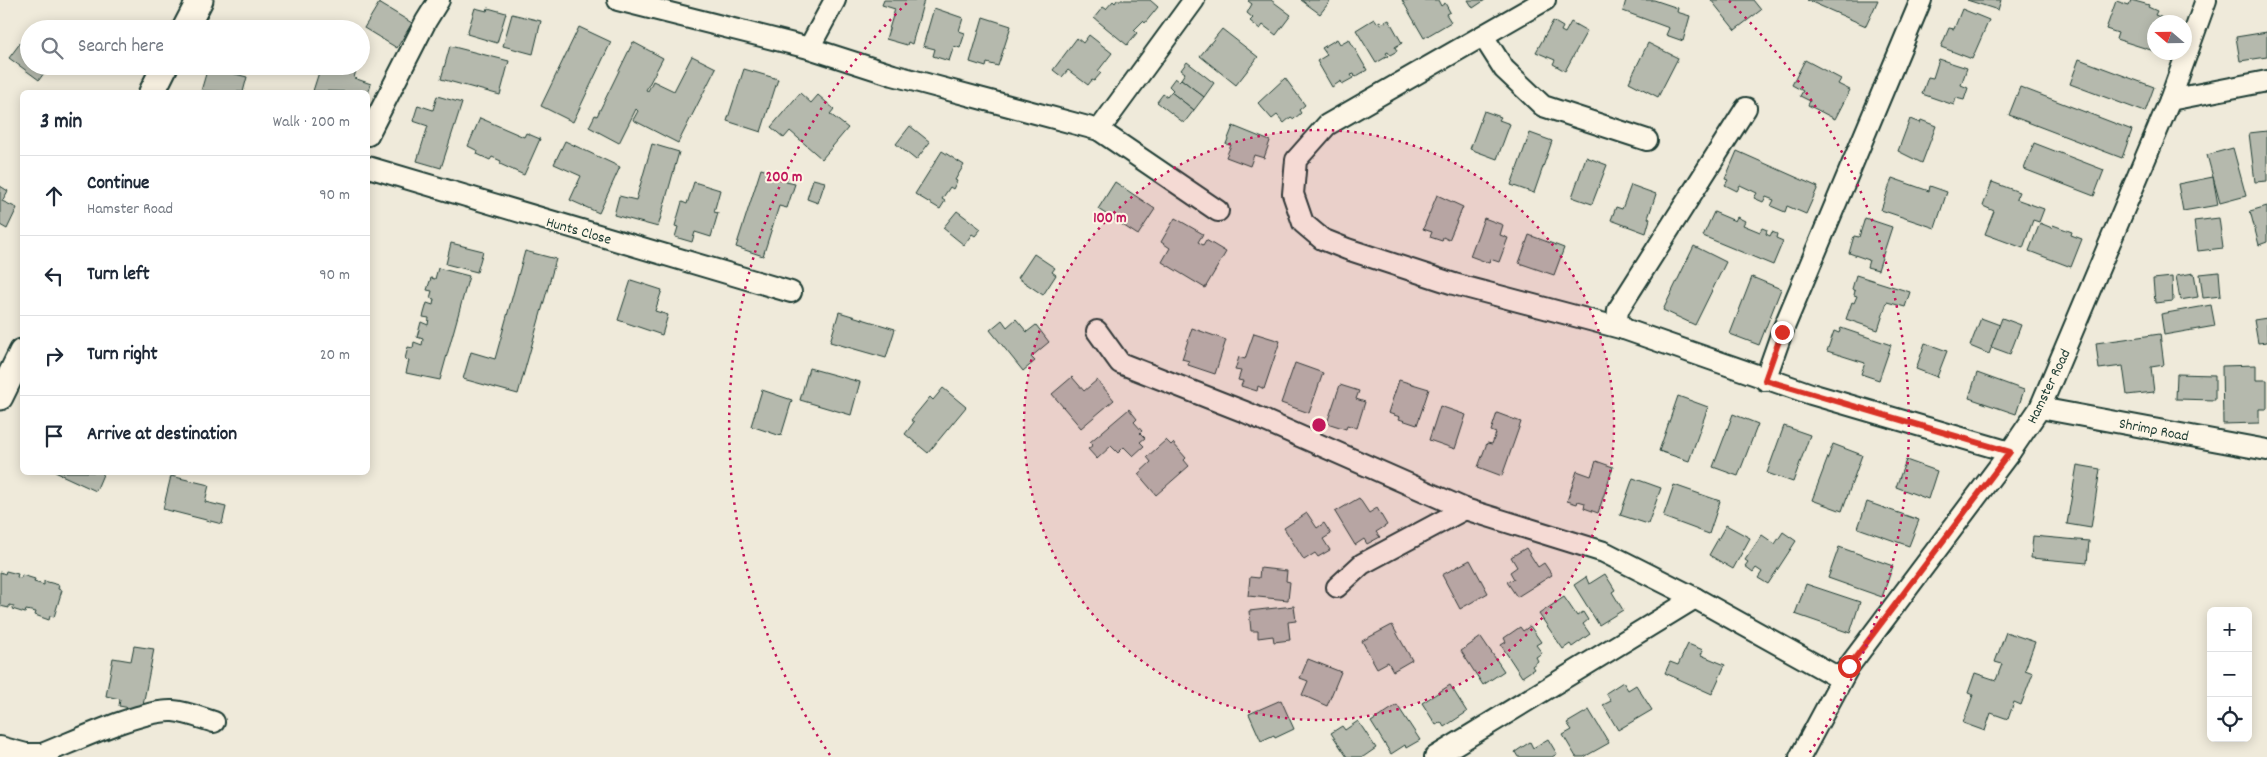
<!DOCTYPE html>
<html lang="en">
<head>
<meta charset="utf-8">
<style>
	body { margin:0; font-family:Dekko,sans-serif; background:#f2f2f3; color:#1f2937 }
	.controls { position:absolute; right:15px; bottom:15px; display:grid; overflow:hidden; border-radius:8px; box-shadow:0 2px 12px #0003 }
	.controls button { width:45px; height:45px; display:grid; place-items:center; padding:0; border:0; border-bottom:1px solid #e0e1e3; background:#fff; color:#1f2937; font:25px sans-serif }
	.compass { position:absolute; left:2147px; top:15px; width:45px; height:45px; border-radius:50%; background:#fff; box-shadow:0 2px 12px #0003; rotate:290deg }
	.stop { position:absolute; width:15px; height:15px; margin:-11px; border:4px solid #d93025; border-radius:50%; background:#fff }
	.stop.end { background:#d93025; border-color:#fff; box-shadow:0 1px 5px #0008 }
	.list { margin:0; padding:0; list-style:none }
	h2 { display:flex; justify-content:space-between; align-items:center; height:65px; margin:0; padding:0 20px; font-size:21px }
	h2 small { font-size:16px; font-weight:400; color:#747a83 }
	.list li { display:grid; grid-template-columns:32px 1fr auto; gap:15px; align-items:center; box-sizing:border-box; height:80px; padding:0 20px; border-top:1px solid #e0e1e3 }
	.list b { display:block; font-size:19px; white-space:nowrap }
	.list p { margin:0; font-size:16px; white-space:nowrap; color:#747a83 }
	.list em { font-size:16px; font-style:normal; color:#747a83 }
	.icon { flex:none; width:28px; height:28px; fill:none; stroke:currentColor; stroke-width:2; stroke-linecap:round; stroke-linejoin:round }
	.map { position:relative; flex:none; width:2267px; height:757px; overflow:hidden }
	.search { position:absolute; background:#fff; box-shadow:0 2px 12px #0003; left:20px; top:20px; width:350px; height:55px; display:flex; align-items:center; gap:12px; box-sizing:border-box; padding:0 18px; border-radius:28px; color:#747a83; font-size:19px }
	.panel { position:absolute; background:#fff; box-shadow:0 2px 12px #0003; left:20px; top:90px; width:350px; height:385px; border-radius:8px }
	.map>svg:first-child { display:block }
</style>
</head>
<body>
<div class="map">
<svg width="2267" height="757" viewBox="0 0 2267 757">
	<rect width="100%" height="100%" fill="#efeada"/>
	<filter id="ink" filterUnits="userSpaceOnUse"><feTurbulence type="fractalNoise" baseFrequency=".02" numOctaves="2"/><feDisplacementMap in="SourceGraphic" scale="10" xChannelSelector="R" yChannelSelector="G"/><feConvolveMatrix kernelMatrix="1 2 1 2 8 2 1 2 1" color-interpolation-filters="sRGB"/></filter>
	<g filter="url(#ink)">
		<g fill="#b5b9ad" stroke="#1f3d34">
			<polygon points="884,0 924,0 912,44 908,42 907,45 886,39 895,9 882,5"/>
			<polygon points="1117,0 1150,0 1158,7 1145,23 1143,21 1134,30 1137,33 1127,45 1094,18 1103,7 1106,9 1113,1 1115,3"/>
			<polygon points="1249,0 1271,0 1291,15 1276,35 1263,25 1260,29 1250,21 1253,18 1247,13 1252,4 1248,1"/>
			<polygon points="1301,0 1331,0 1320,14"/>
			<polygon points="1402,0 1438,0 1441,6 1445,3 1450,12 1446,14 1451,22 1424,38"/>
			<polygon points="1468,0 1485,0 1473,8"/>
			<polygon points="1626,0 1654,0 1678,8 1677,12 1690,16 1683,41 1666,35 1669,28 1623,11"/>
			<polygon points="1711,0 1753,0 1761,10 1735,30"/>
			<polygon points="1807,0 1878,0 1866,26"/>
			<polygon points="1967,0 2001,0 1998,10"/>
			<polygon points="2131,0 2149,5 2148,7 2157,11 2155,15 2168,20 2167,22 2154,22 2154,51 2116,39 2118,33 2106,29 2116,1 2129,5"/>
			<polygon points="379,3 412,23 397,48 364,28"/>
			<polygon points="475,8 487,11 488,8 506,13 497,43 467,34"/>
			<polygon points="934,8 963,18 959,31 965,33 960,48 954,46 949,61 933,56 935,49 923,46"/>
			<polygon points="1962,9 1989,20 1972,59 1941,47 1949,28 1954,29"/>
			<polygon points="512,14 541,21 533,54 503,46"/>
			<polygon points="983,17 1011,26 998,66 987,63 986,67 970,62"/>
			<polygon points="1374,19 1377,23 1380,21 1381,24 1389,20 1402,43 1395,47 1397,51 1390,55 1388,52 1386,53 1388,56 1376,63 1356,30"/>
			<polygon points="1553,21 1563,27 1561,31 1565,33 1571,22 1587,31 1565,71 1553,64 1555,60 1536,52"/>
			<polygon points="579,27 611,42 573,122 541,106"/>
			<polygon points="1222,29 1258,57 1236,85 1200,56"/>
			<polygon points="2267,32 2267,57 2240,61 2236,37"/>
			<polygon points="27,34 29,35 29,66 49,66 39,80 9,58"/>
			<polygon points="1089,35 1112,53 1098,71 1101,73 1094,81 1092,80 1088,85 1068,70 1062,77 1053,70 1077,38 1083,43"/>
			<polygon points="1337,39 1340,44 1349,39 1367,70 1355,77 1354,74 1351,75 1353,78 1342,84 1341,81 1332,87 1317,61 1327,55 1322,48"/>
			<polygon points="633,42 663,58 646,90 648,91 653,81 674,91 692,56 716,68 678,143 633,120 638,111 636,109 619,143 589,127 595,115 597,116"/>
			<polygon points="1648,43 1678,58 1658,97 1629,82"/>
			<polygon points="450,46 509,61 500,95 441,79"/>
			<polygon points="1939,59 1967,68 1961,85 1968,88 1964,100 1956,98 1954,105 1922,94 1928,77 1933,78"/>
			<polygon points="2079,59 2154,87 2145,112 2070,84"/>
			<polygon points="1805,60 1841,79 1838,84 1850,90 1835,119 1808,105 1810,101 1800,96 1803,91 1792,85"/>
			<polygon points="1187,62 1214,83 1204,97 1181,79 1185,73 1181,70"/>
			<polygon points="321,66 357,66 354,78 371,84 368,95 368,92 313,91"/>
			<polygon points="208,67 247,77 243,92 201,91"/>
			<polygon points="744,69 778,79 761,132 727,121"/>
			<polygon points="1175,78 1179,81 1181,79 1204,97 1194,110 1171,92 1173,90 1169,86"/>
			<polygon points="1285,78 1305,105 1299,110 1301,113 1294,119 1291,117 1284,123 1277,115 1272,119 1258,103"/>
			<polygon points="2020,87 2132,130 2122,158 2009,115"/>
			<polygon points="1171,92 1194,110 1184,123 1157,102 1163,94 1167,97"/>
			<polygon points="800,93 811,103 818,95 834,109 830,114 848,128 822,159 790,131 784,138 771,127"/>
			<polygon points="437,96 462,103 441,168 417,161 428,126 413,121 418,105 433,110"/>
			<polygon points="1484,111 1501,117 1499,120 1510,124 1497,159 1470,149"/>
			<polygon points="480,118 524,137 526,133 540,139 524,175 500,164 501,161 492,157 490,160 477,154 478,151 468,146"/>
			<polygon points="1910,119 1920,123 1921,120 1936,126 1922,163 1898,151"/>
			<polygon points="910,126 930,142 916,160 896,144"/>
			<polygon points="1233,126 1270,141 1264,158 1254,155 1250,166 1226,157 1231,145 1226,144"/>
			<polygon points="2267,131 2267,181 2255,182 2249,133"/>
			<polygon points="1530,133 1552,141 1534,193 1511,185"/>
			<polygon points="565,141 620,167 599,213 570,200 581,176 554,164"/>
			<polygon points="2034,143 2104,170 2094,196 2024,169"/>
			<polygon points="652,144 679,152 658,227 614,215 619,196 636,200"/>
			<polygon points="2233,148 2246,196 2220,203 2207,155"/>
			<polygon points="942,151 964,165 955,180 957,181 953,189 950,187 942,199 945,201 940,209 915,194"/>
			<polygon points="1737,151 1818,187 1806,214 1787,206 1785,212 1771,206 1774,200 1766,197 1763,202 1754,198 1757,193 1740,185 1737,191 1725,185 1728,180 1725,179"/>
			<polygon points="1586,157 1607,165 1592,204 1572,197"/>
			<polygon points="761,169 788,177 786,182 795,184 787,208 779,206 763,256 736,247"/>
			<polygon points="2213,177 2218,205 2183,211 2178,184"/>
			<polygon points="1892,178 1929,191 1930,186 1947,192 1935,228 1881,210"/>
			<polygon points="813,179 825,182 818,203 807,199"/>
			<polygon points="694,182 720,190 714,212 718,213 711,237 695,232 692,242 675,237 678,227 675,226 682,202 687,204"/>
			<polygon points="1115,182 1155,209 1138,235 1098,209"/>
			<polygon points="1992,182 2019,192 2016,199 2044,209 2039,222 2033,220 2023,248 1985,234 1994,211 1983,206"/>
			<polygon points="1631,185 1656,194 1648,218 1650,219 1646,233 1611,220 1616,207 1622,209"/>
			<polygon points="0,186 8,191 2,201 17,208 7,229 0,225"/>
			<polygon points="1437,195 1463,207 1449,240 1443,237 1442,241 1430,237 1432,232 1423,229"/>
			<polygon points="2267,206 2267,242 2259,245 2250,211"/>
			<polygon points="957,211 981,229 975,236 972,234 964,245 943,228"/>
			<polygon points="1714,212 1735,221 1737,217 1745,221 1743,225 1760,232 1762,228 1767,230 1766,234 1770,236 1772,232 1777,234 1776,238 1783,241 1773,265 1703,236"/>
			<polygon points="1175,218 1203,234 1198,242 1203,245 1206,240 1226,252 1205,288 1162,262 1170,248 1161,242"/>
			<polygon points="1484,218 1503,225 1500,235 1508,238 1499,262 1490,259 1489,263 1470,256"/>
			<polygon points="1865,218 1892,227 1878,270 1867,267 1869,260 1849,253 1854,236 1859,237"/>
			<polygon points="2219,218 2223,248 2198,251 2194,221"/>
			<polygon points="2040,223 2052,228 2053,225 2072,232 2071,235 2082,239 2071,267 2029,251"/>
			<polygon points="1529,235 1564,248 1554,275 1519,263"/>
			<polygon points="451,243 483,251 477,272 446,264"/>
			<polygon points="1694,246 1726,262 1695,325 1663,310"/>
			<polygon points="525,251 556,259 518,394 463,379 471,352 495,359"/>
			<polygon points="1034,254 1055,268 1052,272 1056,275 1043,295 1018,278"/>
			<polygon points="438,268 469,276 440,380 406,373 409,360 405,359 408,347 413,348 414,342 422,345 423,339 417,337 421,322 428,325 429,318 423,317 427,303 433,305 434,299 430,298 432,291 427,290 431,278 435,279"/>
			<polygon points="2219,272 2221,296 2203,298 2200,274"/>
			<polygon points="2194,273 2198,297 2180,300 2176,276"/>
			<polygon points="1856,275 1910,292 1905,307 1887,302 1878,330 1846,319 1852,302 1854,303 1857,296 1854,295 1855,291 1852,289"/>
			<polygon points="1752,277 1781,289 1759,345 1730,334"/>
			<polygon points="2172,277 2173,301 2155,303 2153,279"/>
			<polygon points="631,280 662,290 655,311 668,315 662,335 618,320"/>
			<polygon points="2211,305 2215,326 2164,335 2161,314"/>
			<polygon points="839,312 895,329 886,358 830,342"/>
			<polygon points="1981,318 2000,325 1989,354 1970,346"/>
			<polygon points="2002,318 2021,325 2010,354 1991,347"/>
			<polygon points="2267,318 2267,342 2258,343 2254,320"/>
			<polygon points="1016,319 1027,332 1036,325 1049,342 1031,357 1035,361 1023,371 990,330 1002,320 1007,327"/>
			<polygon points="1192,328 1226,340 1215,374 1188,365 1189,361 1182,359"/>
			<polygon points="1841,328 1891,345 1879,380 1861,374 1865,363 1827,351 1834,331 1839,333"/>
			<polygon points="1254,333 1280,341 1264,389 1258,386 1257,391 1241,386 1243,381 1238,380 1241,371 1235,370 1239,357 1245,359"/>
			<polygon points="2160,334 2164,365 2151,367 2154,392 2127,395 2123,366 2099,369 2096,343"/>
			<polygon points="1925,343 1947,351 1937,377 1916,369"/>
			<polygon points="1295,363 1323,373 1309,413 1281,403"/>
			<polygon points="2256,365 2256,380 2267,380 2267,409 2259,409 2259,423 2223,424 2222,366"/>
			<polygon points="809,368 860,382 851,415 800,400"/>
			<polygon points="1977,373 2024,390 2016,414 1969,398"/>
			<polygon points="2177,374 2215,375 2215,400 2176,399"/>
			<polygon points="1072,377 1084,391 1097,380 1114,400 1081,428 1052,394"/>
			<polygon points="1399,380 1429,389 1417,425 1399,419 1400,417 1388,413"/>
			<polygon points="1340,385 1359,391 1356,399 1365,402 1357,428 1347,425 1346,429 1327,423"/>
			<polygon points="943,388 966,407 928,453 905,434 914,422 911,420 930,397 933,400"/>
			<polygon points="762,390 792,400 781,436 751,426"/>
			<polygon points="1678,396 1708,407 1689,461 1659,451"/>
			<polygon points="1440,406 1466,415 1455,449 1429,440"/>
			<polygon points="1129,409 1137,419 1134,422 1142,431 1140,433 1145,438 1140,442 1144,446 1133,456 1124,447 1118,453 1111,446 1097,459 1088,449 1093,445 1090,442"/>
			<polygon points="1497,413 1521,422 1502,476 1478,467 1487,443 1492,444 1496,433 1491,431"/>
			<polygon points="1733,414 1758,424 1738,476 1713,467"/>
			<polygon points="1784,426 1810,435 1793,482 1767,473"/>
			<polygon points="1166,440 1171,445 1173,443 1186,458 1184,460 1189,466 1156,495 1138,474 1151,462 1147,457"/>
			<polygon points="1833,444 1862,455 1842,511 1812,500"/>
			<polygon points="1906,460 1937,471 1928,499 1896,487"/>
			<polygon points="1596,461 1613,467 1598,513 1584,508 1585,503 1578,501 1577,504 1567,501 1577,471 1591,476"/>
			<polygon points="2077,465 2100,469 2091,528 2067,524"/>
			<polygon points="55,472 104,472 96,491"/>
			<polygon points="171,476 209,485 205,502 226,507 222,524 163,509"/>
			<polygon points="1633,478 1661,488 1648,524 1620,515"/>
			<polygon points="1674,485 1720,501 1709,534 1663,517"/>
			<polygon points="1359,498 1369,513 1377,508 1387,525 1376,532 1380,537 1367,544 1364,539 1355,545 1335,512"/>
			<polygon points="1867,502 1919,520 1909,546 1858,528"/>
			<polygon points="1307,513 1317,528 1324,523 1331,534 1323,539 1330,550 1318,557 1315,553 1304,560 1284,528"/>
			<polygon points="1726,525 1750,538 1733,569 1709,555"/>
			<polygon points="1783,532 1796,541 1768,584 1758,578 1762,572 1756,568 1753,572 1745,566 1748,562 1745,560 1762,535 1775,544"/>
			<polygon points="2033,536 2089,541 2087,563 2031,558"/>
			<polygon points="1839,547 1893,566 1882,597 1828,578"/>
			<polygon points="1526,548 1538,567 1544,563 1552,575 1517,597 1507,582 1514,579 1510,572 1517,567 1511,557"/>
			<polygon points="1470,560 1488,593 1460,609 1442,575"/>
			<polygon points="1260,568 1287,571 1286,581 1290,582 1288,600 1248,596 1250,577 1259,578"/>
			<polygon points="6,571 18,574 17,577 21,578 22,575 35,579 34,582 44,585 44,581 59,585 58,589 62,590 54,617 50,616 49,620 35,615 36,612 26,610 25,613 12,609 14,606 9,605 9,608 0,606 0,572 5,574"/>
			<polygon points="1605,574 1615,590 1612,592 1623,610 1599,625 1574,585 1586,577 1589,584"/>
			<polygon points="1806,584 1860,602 1850,633 1795,614"/>
			<polygon points="1564,597 1577,616 1583,612 1588,620 1583,624 1590,634 1572,647 1570,644 1563,649 1539,614"/>
			<polygon points="1294,606 1296,621 1288,622 1290,640 1274,642 1273,636 1258,638 1258,631 1251,631 1249,611"/>
			<polygon points="1392,625 1412,660 1393,671 1388,662 1377,668 1362,641"/>
			<polygon points="1530,626 1541,642 1536,645 1542,653 1536,657 1538,661 1532,666 1534,669 1522,677 1501,645 1506,642 1504,638 1520,627 1523,631"/>
			<polygon points="2006,632 2035,642 2025,670 2033,673 2021,705 2014,702 2008,719 1991,713 1985,731 1963,723 1973,695 1968,693 1975,673 1996,680 2002,664 1995,662"/>
			<polygon points="1481,637 1504,671 1483,685 1461,651"/>
			<polygon points="1688,644 1703,650 1701,655 1725,665 1712,694 1665,673 1670,662 1678,665"/>
			<polygon points="134,646 154,649 142,710 119,706 120,699 106,696 113,658 131,661"/>
			<polygon points="1308,659 1341,672 1327,706 1302,695 1308,681 1300,678"/>
			<polygon points="1623,682 1628,690 1636,685 1652,710 1618,730 1603,705 1611,701 1606,693"/>
			<polygon points="1450,685 1467,712 1444,727 1441,722 1436,725 1422,703"/>
			<polygon points="1281,700 1294,729 1275,738 1274,735 1261,741 1249,714"/>
			<polygon points="1397,705 1420,740 1406,748 1405,745 1391,754 1371,722"/>
			<polygon points="1589,710 1609,743 1584,757 1576,757 1563,735 1572,730 1567,723"/>
			<polygon points="1358,721 1376,748 1363,757 1347,757 1331,733 1342,726 1345,730"/>
			<polygon points="1548,739 1557,754 1552,757 1518,757 1515,752 1530,742 1533,748"/>
		</g>
		<g fill="none" stroke-linecap="round" stroke-linejoin="round">
			<defs>
				<g id="minor">
					<polyline points="618,0 809,48 893,75 1099,130 1218,211"/>
					<polyline points="1545,0 1327,125 1296,160 1293,194 1303,223 1322,239 1347,249 1454,284 1624,329"/>
					<polyline points="1483,36 1504,69 1543,106 1647,140"/>
					<polyline points="809,48 835,0"/>
					<polyline points="2170,100 2267,81"/>
					<polyline points="1746,108 1618,310 1617,320 1624,329 1811,394 2010,452"/>
					<polyline points="1099,130 1194,0"/>
					<polyline points="368,135 426,21 439,0"/>
					<polyline points="368,167 791,292"/>
					<polyline points="1097,331 1120,363 1245,412 1465,509 1604,552 1695,598 1841,679"/>
					<polyline points="1765,380 1782,332 1921,0"/>
					<polyline points="2040,408 2267,450"/>
					<polyline points="1337,587 1362,564 1465,509"/>
					<path d="M0 747 26 754H42C73 742 142 709 173 711 186 712 201 718 214 722"/>
					<polyline points="1435,757 1695,598"/>
					<polyline points="1800,757 1849,666 2010,452 2040,408 2170,100 2206,0"/>
				</g>
				<g id="tertiary">
					<polyline points="185,29 200,0"/>
					<polyline points="152,92 165,66"/>
					<polyline points="0,397 22,352"/>
				</g>
			</defs>
			<use href="#minor" stroke="#1f3d34" stroke-width="24"/>
			<use href="#tertiary" stroke="#1f3d34" stroke-width="29"/>
			<use href="#minor" stroke="#fcf5e5" stroke-width="20"/>
			<use href="#tertiary" stroke="#fcf5e5" stroke-width="25"/>
		</g>
	</g>
	<g fill="none" stroke-linecap="round" stroke-linejoin="round" filter="url(#ink)">
		<polyline stroke="#d93025" stroke-width="6" points="1782,332 1765,380 2010,452 1849,666"/>
	</g>
	<circle cx="1319" cy="425" r="295" fill="#c2185b" fill-opacity=".12"/>
	<g fill="none" stroke="#c2185b" stroke-width="2.5" stroke-dasharray="2.5 5">
		<circle cx="1319" cy="425" r="295"/>
		<path d="M830 755A590 590 0 0 1 909 1M1729 1A590 590 0 0 1 1808 755"/>
	</g>
	<g text-anchor="middle" stroke-width="4" stroke-linejoin="round" paint-order="stroke">
		<g font-size="15" fill="#1f3d34" stroke="#fcf5e5">
			<text transform="translate(579 230) rotate(16)" y="5">Hunts Close</text>
			<text transform="translate(2048 386) rotate(-64)" y="5">Hamster Road</text>
			<text transform="translate(2154 429) rotate(11)" y="5">Shrimp Road</text>
		</g>
	</g>
	<circle cx="1319" cy="425" r="8" fill="#c2185b" stroke="#fcf5e5" stroke-width="2.5"/>
	<g font-size="15" text-anchor="middle" font-weight="bold" fill="#c2185b" stroke="#fcf5e5" stroke-width="4" stroke-linejoin="round" paint-order="stroke">
		<text x="784" y="181">200 m</text>
		<text x="1110" y="222">100 m</text>
	</g>
</svg>
<div class="controls">
<button>+</button>
<button>−</button>
<button><svg class="icon" aria-label="locate" viewBox="0 0 24 24"><circle cx="12" cy="12" r="6"/><path d="M12 2v4M12 18v4M2 12h4M18 12h4"/></svg></button>
</div>
<svg class="compass" viewBox="-18 -18 36 36"><path d="M0-13l5 13h-10z" fill="#e53935"/><path d="M0 13l5-13h-10z" fill="#747a83"/></svg>
<div class="stop" style="left:1849px;top:666px"></div>
<div class="stop end" style="left:1782px;top:332px"></div>
<div class="search"><svg class="icon" aria-label="search" viewBox="0 0 24 24"><circle cx="10" cy="10" r="6"/><path d="M15 15l6 6"/></svg>Search here</div>
<section class="panel">
<h2>3 min<small>Walk · 200 m</small></h2>
<ul class="list">
<li><svg class="icon" aria-label="ahead" viewBox="0 0 24 24"><path d="M12 20V5M6 11l6-6 6 6"/></svg><div><b>Continue</b><p>Hamster Road</p></div><em>90 m</em></li>
<li><svg class="icon" aria-label="left" viewBox="0 0 24 24"><path d="M17 20v-9H6M10 6l-5 5 5 5"/></svg><div><b>Turn left</b></div><em>90 m</em></li>
<li><svg class="icon" aria-label="right" viewBox="0 0 24 24"><path d="M7 20v-9h11M14 6l5 5-5 5"/></svg><div><b>Turn right</b></div><em>20 m</em></li>
<li><svg class="icon" aria-label="arrive" viewBox="0 0 24 24"><path d="M6 21V4h12l-3 4 3 4H6"/></svg><div><b>Arrive at destination</b></div></li>
</ul>
</section>
</div>
</body>
</html>
